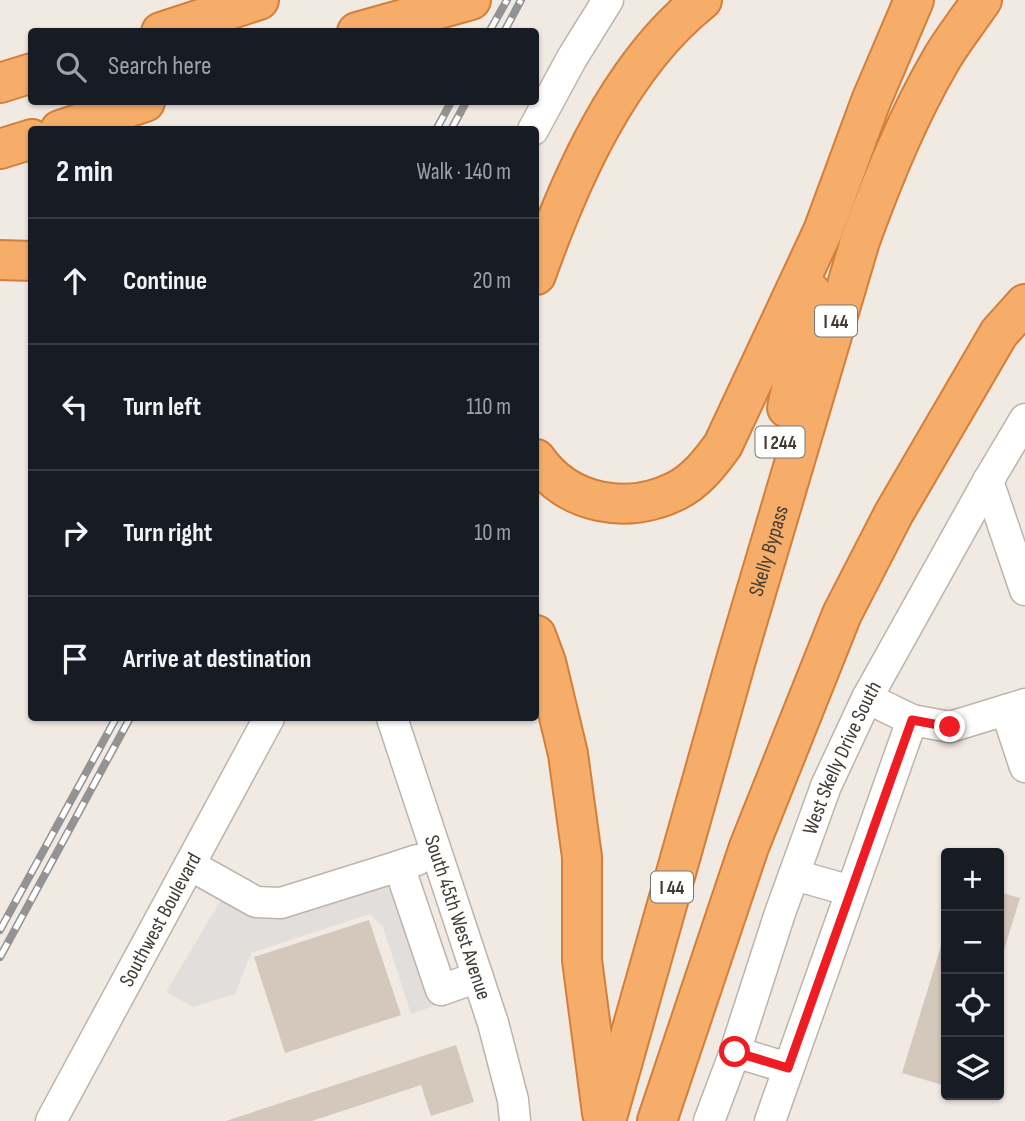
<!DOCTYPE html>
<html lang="en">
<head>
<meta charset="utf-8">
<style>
	body { margin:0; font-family:"Sofia Sans Condensed",sans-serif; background:#20242c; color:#f1f3f6 }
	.controls { position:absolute; right:21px; bottom:21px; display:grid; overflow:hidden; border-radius:7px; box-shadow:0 2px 5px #0004 }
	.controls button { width:63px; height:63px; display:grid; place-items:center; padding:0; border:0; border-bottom:2px solid #363941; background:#171b24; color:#f1f3f6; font:35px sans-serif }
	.stop { position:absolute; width:21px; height:21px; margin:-16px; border:5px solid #ef1c23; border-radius:50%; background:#fff }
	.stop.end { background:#ef1c23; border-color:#fff; box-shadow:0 2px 7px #0008 }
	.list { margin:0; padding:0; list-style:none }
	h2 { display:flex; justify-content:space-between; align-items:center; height:91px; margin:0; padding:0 28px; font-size:30px }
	h2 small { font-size:23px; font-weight:400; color:#9ea1a6 }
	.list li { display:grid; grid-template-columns:46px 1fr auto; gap:21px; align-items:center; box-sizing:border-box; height:126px; padding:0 28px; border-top:2px solid #363941 }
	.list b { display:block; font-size:26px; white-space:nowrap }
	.list em { font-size:23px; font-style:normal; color:#9ea1a6 }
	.icon { flex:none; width:38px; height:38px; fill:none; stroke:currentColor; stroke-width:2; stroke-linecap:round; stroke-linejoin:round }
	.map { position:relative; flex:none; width:1025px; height:1121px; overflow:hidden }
	.search { position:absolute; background:#171b24; box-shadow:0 2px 5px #0004; left:28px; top:28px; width:511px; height:77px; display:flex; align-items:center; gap:18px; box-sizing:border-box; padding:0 24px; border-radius:7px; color:#9ea1a6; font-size:26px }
	.panel { position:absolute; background:#171b24; box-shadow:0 2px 5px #0004; left:28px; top:126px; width:511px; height:595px; border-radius:7px }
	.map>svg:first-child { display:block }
</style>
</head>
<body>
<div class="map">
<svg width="1025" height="1121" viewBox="0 0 1025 1121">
	<rect width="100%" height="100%" fill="#f1eae3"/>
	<polygon fill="#e1dedc" points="405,851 455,998 411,1014 383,927 370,914 251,953 235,994 193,1007 166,992 237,873 272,895"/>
	<g fill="#d4c7bc">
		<polygon points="999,892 1020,898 999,966"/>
		<polygon points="369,920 401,1015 285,1053 254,957"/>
		<polygon points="946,930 946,1086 902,1073"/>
		<polygon points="456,1045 474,1102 431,1116 421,1085 312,1121 226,1121"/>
	</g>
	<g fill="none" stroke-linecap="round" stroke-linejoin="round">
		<defs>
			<g id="minor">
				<polyline points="533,130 572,58 608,0"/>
				<polyline points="988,481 1025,590"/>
				<polyline points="1006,710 1025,767"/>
				<path id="s1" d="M392 718 493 1023 513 1100 515 1121"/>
				<polyline points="912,720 950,727 1025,704"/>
				<polyline points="417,860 399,866 441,990 478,977"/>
				<polyline points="190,865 256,902 281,903 399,866"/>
				<polyline points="795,875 851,891"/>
				<polyline points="735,1052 788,1068"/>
				<path id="s2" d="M51 1121 269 718"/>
				<path id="s3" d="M709 1121 735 1052 780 913 826 786 867 698 988 481 1025 419"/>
				<polyline points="770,1121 912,720 867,698"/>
			</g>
			<g id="highway">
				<polyline points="161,32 259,0"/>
				<polyline points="357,32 471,0"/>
				<polyline points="0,83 32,73"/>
				<polyline points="60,130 145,102"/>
				<polyline points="0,149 32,139"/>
				<polyline points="0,260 32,261"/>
				<path d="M536 275C570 179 620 65 702 0"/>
				<polyline points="787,408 811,292"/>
				<path d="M536 459C568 505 628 515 676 491 696 481 710 463 723 445L823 231 871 101 914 0"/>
				<polyline points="536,635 546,662 568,754 582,857 582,960 602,1113"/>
				<path id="s4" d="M606 1121 738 653 860 241C883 178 908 116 942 58 954 38 969 19 982 0"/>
				<polyline points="657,1121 749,847 842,614 894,513 999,333 1025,304"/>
			</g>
		</defs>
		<use href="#minor" stroke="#beb3a9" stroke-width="33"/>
		<use href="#highway" stroke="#d47f39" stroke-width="42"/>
		<use href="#minor" stroke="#fff" stroke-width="30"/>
		<use href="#highway" stroke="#f6ad69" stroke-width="38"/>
		<defs>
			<g id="rail">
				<polyline points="489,32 507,0"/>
				<polyline points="504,32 521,0"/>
				<polyline points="436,130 451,102"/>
				<polyline points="451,130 466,102"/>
				<polyline points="0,930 116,718"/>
				<polyline points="0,957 130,718"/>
			</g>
		</defs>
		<use href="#rail" stroke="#939393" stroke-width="8"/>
		<use href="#rail" stroke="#fff" stroke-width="5" stroke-dasharray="16" stroke-linecap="butt"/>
	</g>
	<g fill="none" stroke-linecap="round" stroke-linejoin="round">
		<polyline stroke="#ef1c23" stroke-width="9" points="735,1052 788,1068 912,720 950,727"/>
	</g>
	<g text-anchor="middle" stroke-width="6" stroke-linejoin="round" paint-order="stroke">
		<g fill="#fff" stroke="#7b7571" stroke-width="2">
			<rect x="815" y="305.5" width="42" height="31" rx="5"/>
			<rect x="755.5" y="426.5" width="49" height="31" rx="5"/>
			<rect x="651" y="871.5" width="42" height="31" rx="5"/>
		</g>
		<g font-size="19" font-weight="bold" fill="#423a34">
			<text x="836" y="328">I 44</text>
			<text x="780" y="449">I 244</text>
			<text x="672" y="894">I 44</text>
		</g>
		<g font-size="21" fill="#423a34" stroke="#fff">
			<text dy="7" stroke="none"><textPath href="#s4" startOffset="593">Skelly Bypass</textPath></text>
			<text dy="7" stroke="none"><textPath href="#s3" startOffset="387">West Skelly Drive South</textPath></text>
			<text dy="7" stroke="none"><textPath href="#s1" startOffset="210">South 45th West Avenue</textPath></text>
			<text dy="7" stroke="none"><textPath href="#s2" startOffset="229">Southwest Boulevard</textPath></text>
		</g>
	</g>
</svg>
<div class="controls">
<button>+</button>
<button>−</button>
<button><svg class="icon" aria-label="locate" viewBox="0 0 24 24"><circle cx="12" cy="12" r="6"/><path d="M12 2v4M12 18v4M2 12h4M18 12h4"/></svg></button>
<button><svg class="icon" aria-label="layers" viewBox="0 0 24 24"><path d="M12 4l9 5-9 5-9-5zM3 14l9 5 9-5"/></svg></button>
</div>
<div class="stop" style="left:735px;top:1052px"></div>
<div class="stop end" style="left:950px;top:727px"></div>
<div class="search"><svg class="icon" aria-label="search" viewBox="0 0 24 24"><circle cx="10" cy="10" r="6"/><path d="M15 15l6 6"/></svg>Search here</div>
<section class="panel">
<h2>2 min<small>Walk · 140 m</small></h2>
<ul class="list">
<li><svg class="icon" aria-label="ahead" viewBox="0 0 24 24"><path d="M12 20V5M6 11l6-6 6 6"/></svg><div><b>Continue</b></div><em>20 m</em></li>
<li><svg class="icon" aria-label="left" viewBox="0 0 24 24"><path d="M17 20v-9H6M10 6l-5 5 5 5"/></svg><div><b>Turn left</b></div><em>110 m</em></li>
<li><svg class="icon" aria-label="right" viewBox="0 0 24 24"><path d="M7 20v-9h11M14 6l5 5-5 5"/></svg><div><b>Turn right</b></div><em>10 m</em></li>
<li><svg class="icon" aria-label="arrive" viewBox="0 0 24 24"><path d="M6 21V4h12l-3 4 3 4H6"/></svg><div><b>Arrive at destination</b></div></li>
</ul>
</section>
</div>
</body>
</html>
